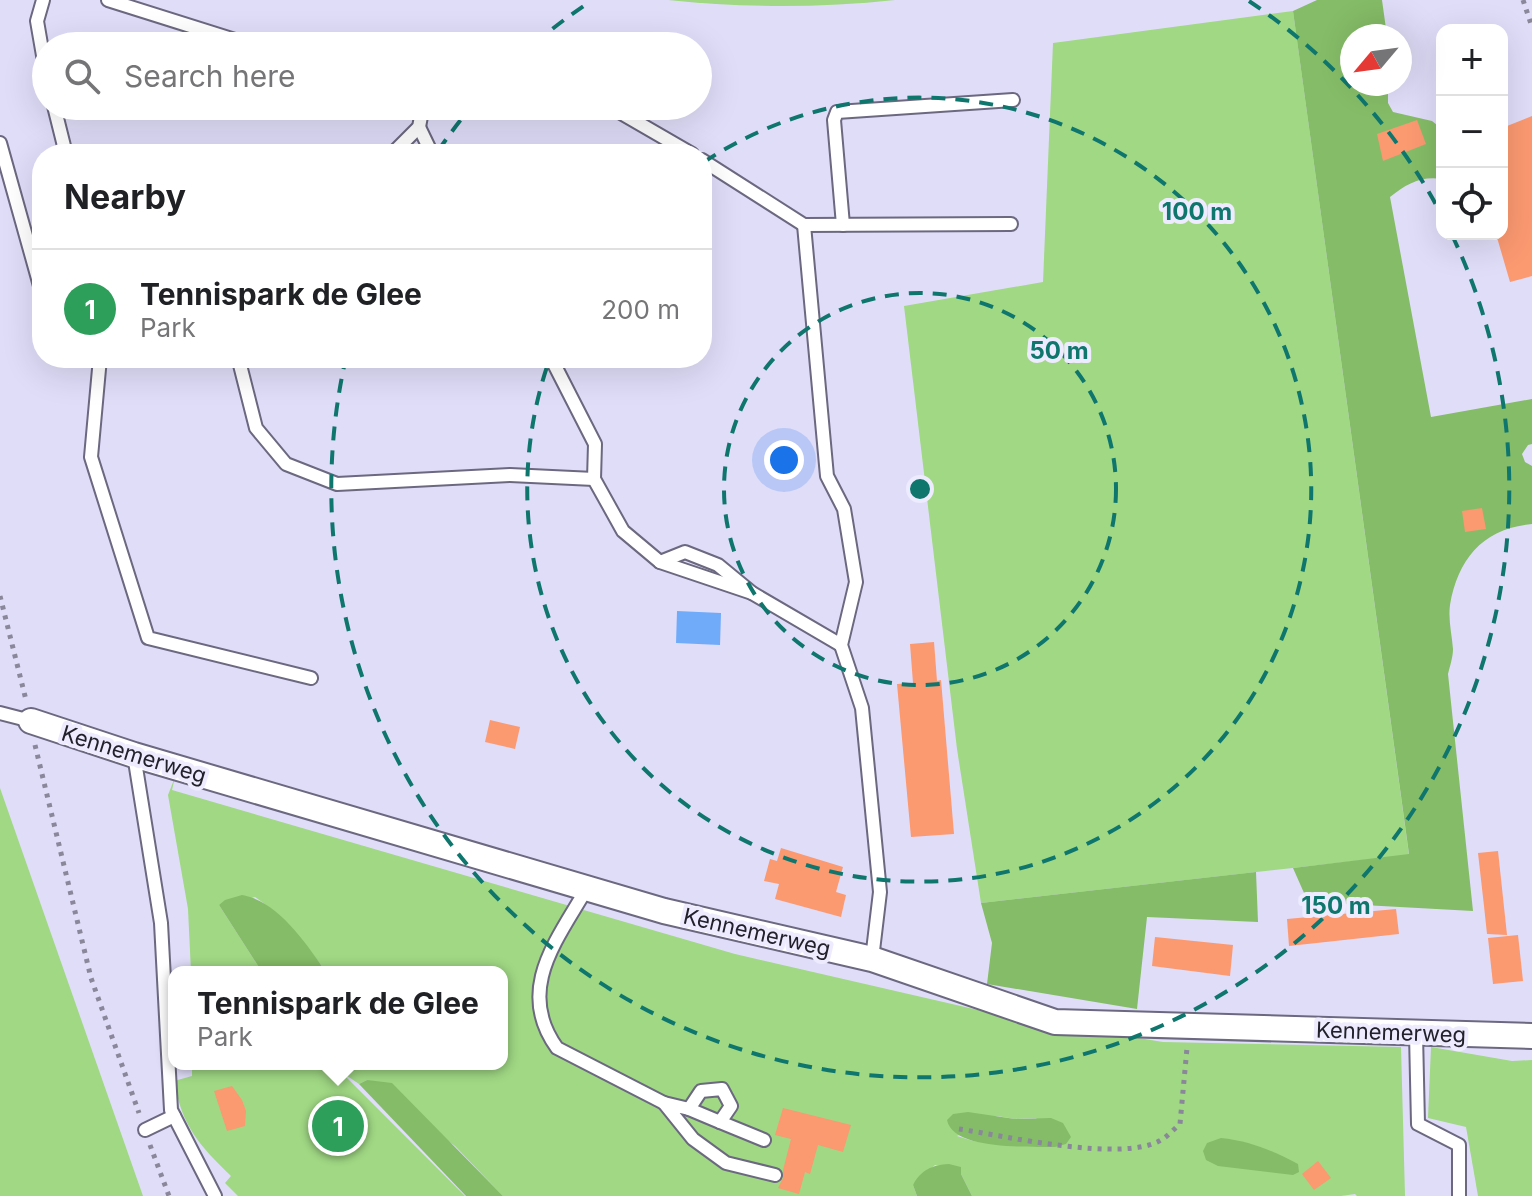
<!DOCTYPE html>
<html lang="en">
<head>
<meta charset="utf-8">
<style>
	body { margin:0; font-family:Inter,sans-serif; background:#f2f2f2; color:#202124 }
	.controls { position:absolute; right:24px; top:24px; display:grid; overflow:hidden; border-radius:16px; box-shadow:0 8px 32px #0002 }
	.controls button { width:72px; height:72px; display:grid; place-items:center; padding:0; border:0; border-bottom:2px solid #e0e0e0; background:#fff; color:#202124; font:40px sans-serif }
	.compass { position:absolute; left:1340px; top:24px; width:72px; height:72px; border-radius:50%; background:#fff; box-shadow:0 8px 32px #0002; rotate:241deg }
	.you { position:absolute; left:784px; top:460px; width:28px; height:28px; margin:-20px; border:6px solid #fff; border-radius:50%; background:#1a73e8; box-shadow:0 0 0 12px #1a73e833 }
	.badge { display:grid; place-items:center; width:52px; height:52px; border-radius:50%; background:#c93958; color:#fff; font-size:26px; font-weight:700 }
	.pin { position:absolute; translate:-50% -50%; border:4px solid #fff; box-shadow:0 2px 8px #0006 }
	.popup { position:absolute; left:168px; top:966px; width:340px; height:104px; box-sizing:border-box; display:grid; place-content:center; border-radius:16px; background:#fff; filter:drop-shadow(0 2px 6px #0005); font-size:26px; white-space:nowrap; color:#757577 }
	.popup b { font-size:30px; color:#202124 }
	.popup::after { content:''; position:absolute; left:50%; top:100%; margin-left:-16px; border:16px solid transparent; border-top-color:#fff }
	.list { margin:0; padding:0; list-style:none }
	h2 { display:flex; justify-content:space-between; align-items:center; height:104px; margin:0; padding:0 32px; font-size:34px }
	h2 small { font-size:26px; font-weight:400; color:#757577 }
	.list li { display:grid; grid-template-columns:52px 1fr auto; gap:24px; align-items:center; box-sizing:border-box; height:120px; padding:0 32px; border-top:2px solid #e0e0e0 }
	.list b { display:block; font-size:30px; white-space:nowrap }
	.list p { margin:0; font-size:26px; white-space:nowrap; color:#757577 }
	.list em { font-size:26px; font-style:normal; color:#757577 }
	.icon { flex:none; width:44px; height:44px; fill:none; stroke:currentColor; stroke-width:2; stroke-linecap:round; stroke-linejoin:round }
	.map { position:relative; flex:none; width:1532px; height:1196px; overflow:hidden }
	.search { position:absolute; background:#fff; box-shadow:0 8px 32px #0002; left:32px; top:32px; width:680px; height:88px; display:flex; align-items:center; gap:20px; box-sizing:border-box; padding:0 28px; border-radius:44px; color:#757577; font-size:30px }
	.panel { position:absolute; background:#fff; box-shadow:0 8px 32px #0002; left:32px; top:144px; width:680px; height:224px; border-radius:32px }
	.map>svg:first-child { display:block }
</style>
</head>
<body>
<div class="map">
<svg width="1532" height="1196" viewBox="0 0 1532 1196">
	<rect width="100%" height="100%" fill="#e0ddf9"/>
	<g fill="#a0d884" fill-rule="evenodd">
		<path d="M668 0H895C820 8 742 8 668 0Z"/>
		<polygon points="1293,11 1409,855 981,903 957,749 904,306 1043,282 1053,43"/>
		<path d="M175 777 172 790 735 954 1004 1016 1163 1042 1401 1047 1405 1196H1357L1355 1194 1341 1196H972L961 1174V1168L935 1165 913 1185 917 1196H503L455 1146 367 1080 359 1084 340 1071 465 1196H238L225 1183 231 1176C199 1145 182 1126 174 1081L192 1076V1064H502V972H326C306 944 284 916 255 897L219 905 262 972H191L188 909 168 795ZM997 1116 1015 1119 1037 1118 1002 1144 973 1141 957 1136Z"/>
		<polygon points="0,788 143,1196 0,1196"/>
		<polygon points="1431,1047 1512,1061 1532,1060 1532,1196 1478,1196 1466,1127 1428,1118"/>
	</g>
	<g fill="#85bc67">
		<path d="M1317 0H1382L1387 36H1352V84H1388V103L1393 112 1432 121 1442 129V179C1420 176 1407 184 1390 197L1431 417 1532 399V444L1528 445 1522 454 1525 462 1532 466V524C1484 528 1458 558 1450 605 1448 620 1452 635 1453 649 1453 657 1450 666 1448 674L1473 911 1308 902 1293 868 1409 854 1293 11Z"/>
		<polygon points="1256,872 1258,922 1147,917 1137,1009 987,984 992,943 981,903"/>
		<path d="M242 895C278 901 306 943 326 972H262L219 905 225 900Z"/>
		<polygon points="367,1080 392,1083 503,1196 466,1196 359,1084"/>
		<path d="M968 1112 1015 1119 1051 1118 1063 1123 1071 1137 1066 1144 1055 1147C1030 1146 953 1151 947 1120L953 1114Z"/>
		<path d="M1221 1138C1249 1141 1272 1150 1298 1164L1299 1172 1293 1175 1218 1166 1206 1160 1203 1151 1207 1143Z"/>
		<path d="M949 1164 961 1167V1174L972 1196H917L913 1185C921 1170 932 1165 949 1164Z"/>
	</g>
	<polygon fill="#70abf9" points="677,611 721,613 720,645 676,643"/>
	<g fill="#fb9971">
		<polygon points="1532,116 1532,276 1510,282 1496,234 1502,234 1502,128"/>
		<polygon points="1417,120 1426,144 1383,161 1377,134"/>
		<polygon points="1482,508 1486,529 1465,532 1462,511"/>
		<polygon points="934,642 937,681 941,680 954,834 911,837 897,684 913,683 910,644"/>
		<polygon points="490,720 520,727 515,749 485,742"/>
		<polygon points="781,848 843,867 836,892 846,895 841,917 775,899 779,884 764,881 770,859 777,861"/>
		<polygon points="1498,851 1507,935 1487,934 1484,906 1478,853"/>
		<polygon points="1396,909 1399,934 1289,946 1287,919"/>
		<polygon points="1518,935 1523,981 1493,984 1488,938"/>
		<polygon points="1155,937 1233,945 1230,976 1152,966"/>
		<polygon points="232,1086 242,1100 246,1111 245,1126 227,1131 214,1091"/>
		<polygon points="783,1108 851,1125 843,1152 818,1145 810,1174 805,1172 799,1194 778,1188 783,1178 783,1170 791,1139 775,1135"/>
		<polygon points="1318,1161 1331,1178 1314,1190 1302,1174"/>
	</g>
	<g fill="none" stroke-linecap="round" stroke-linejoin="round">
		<defs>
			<g id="lane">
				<polyline points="43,0 37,21 46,73"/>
				<polyline points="108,0 254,46"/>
				<polyline points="54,106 66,154"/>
				<polyline points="609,106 692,154"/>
				<polyline points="419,127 432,154"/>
				<polyline points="0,143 42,293"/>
				<polyline points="392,154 419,127 423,106"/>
				<polyline points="702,160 804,225 1011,224"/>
				<polyline points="804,225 827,476 844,509 856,582 841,645 862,708 880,892 872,959"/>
				<polyline points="843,225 834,120 837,112 1013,100"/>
				<polyline points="100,358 91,457 148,638 311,678"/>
				<polyline points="233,358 239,361 256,428 286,464 337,484 510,475 594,479"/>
				<polyline points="551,358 595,444 594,479 623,531 660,562 752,593"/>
				<polyline points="660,562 685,552 718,565 752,593 841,645"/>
				<polyline points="0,713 31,721"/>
				<polyline points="134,755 161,923 171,1110 215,1196"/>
				<path d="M587 888C557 940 515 990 557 1048L664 1103"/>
				<polyline points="1416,1034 1418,1124 1459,1145 1459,1196"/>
				<polyline points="689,1109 701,1091 722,1089 731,1106 720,1122 764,1140"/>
				<polyline points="720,1122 689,1109 664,1103 693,1139 726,1163 775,1175"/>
				<polyline points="145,1130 174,1116"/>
			</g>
			<polyline id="street" points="31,721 134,755 664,911 872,959 1055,1022 1532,1036"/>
		</defs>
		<use href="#lane" stroke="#6b6880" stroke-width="16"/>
		<use href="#street" stroke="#6b6880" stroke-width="28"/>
		<g stroke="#8a879b" stroke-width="5" stroke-dasharray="4 6" stroke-linecap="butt">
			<polyline points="1523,0 1532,27"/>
			<polyline points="0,596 26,700"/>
			<polyline points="35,745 91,978 139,1113"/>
			<path d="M959 1129C1005 1136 1123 1163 1161 1140 1168 1136 1174 1129 1180 1124L1187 1048"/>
			<polyline points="150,1145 169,1196"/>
		</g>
		<use href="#lane" stroke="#fff" stroke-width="12"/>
		<use href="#street" stroke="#fff" stroke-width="24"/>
	</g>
	<g fill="none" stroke="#0f766e" stroke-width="4" stroke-dasharray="14 10">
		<circle cx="920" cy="489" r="196"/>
		<path d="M704 162A392 392 0 1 1 550 358"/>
		<path d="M438 151A589 589 0 0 1 472 106M534 44A589 589 0 0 1 591 1M1249 1A589 589 0 0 1 1440 212M1452 235A589 589 0 1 1 345 362"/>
	</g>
	<g text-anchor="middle" stroke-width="8" stroke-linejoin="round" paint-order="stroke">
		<g font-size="22" fill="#22202b" stroke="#edebfd">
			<text transform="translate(134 754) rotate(17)" y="8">Kennemerweg</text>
			<text transform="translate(757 932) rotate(13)" y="8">Kennemerweg</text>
			<text transform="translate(1391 1032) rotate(2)" y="8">Kennemerweg</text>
		</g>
	</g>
	<circle cx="920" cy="489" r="12" fill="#0f766e" stroke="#edebfd" stroke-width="4"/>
	<g font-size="24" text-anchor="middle" font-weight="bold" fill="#0f766e" stroke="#edebfd" stroke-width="8" stroke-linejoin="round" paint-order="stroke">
		<text x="1197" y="220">100 m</text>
		<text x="1059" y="359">50 m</text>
		<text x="1336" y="914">150 m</text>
	</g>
</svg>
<div class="controls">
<button>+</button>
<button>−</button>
<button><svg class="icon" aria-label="locate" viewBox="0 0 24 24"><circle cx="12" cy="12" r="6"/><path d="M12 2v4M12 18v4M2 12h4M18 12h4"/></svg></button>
</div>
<svg class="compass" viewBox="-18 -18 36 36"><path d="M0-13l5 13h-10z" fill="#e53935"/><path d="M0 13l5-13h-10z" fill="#757577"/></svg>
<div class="you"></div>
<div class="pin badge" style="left:338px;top:1126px;background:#2e9e5b">1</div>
<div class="popup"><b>Tennispark de Glee</b>Park</div>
<div class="search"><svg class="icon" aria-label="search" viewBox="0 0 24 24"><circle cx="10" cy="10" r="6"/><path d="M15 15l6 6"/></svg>Search here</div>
<section class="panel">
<h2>Nearby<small></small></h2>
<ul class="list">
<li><span class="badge" style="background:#2e9e5b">1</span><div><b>Tennispark de Glee</b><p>Park</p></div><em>200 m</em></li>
</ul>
</section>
</div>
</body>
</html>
